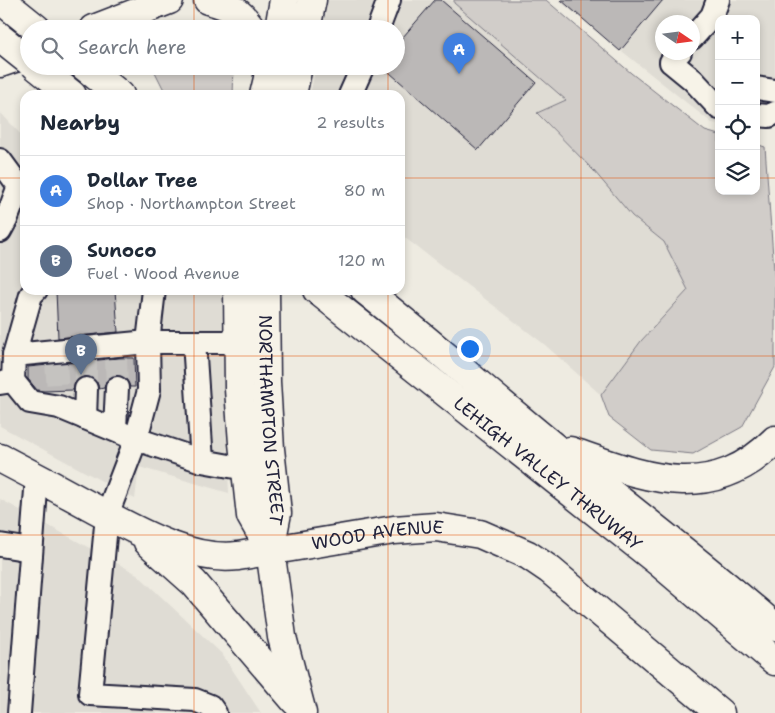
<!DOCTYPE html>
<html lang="en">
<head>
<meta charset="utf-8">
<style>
	body { margin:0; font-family:"Shantell Sans",sans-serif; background:#f6f6f7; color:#1f2937 }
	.controls { position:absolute; right:15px; top:15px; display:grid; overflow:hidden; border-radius:10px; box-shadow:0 2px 8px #0003 }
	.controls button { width:45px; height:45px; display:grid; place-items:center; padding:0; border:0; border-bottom:1px solid #e0e1e3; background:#fff; color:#1f2937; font:25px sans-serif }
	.compass { position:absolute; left:655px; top:15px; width:45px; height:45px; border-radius:50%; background:#fff; box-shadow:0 2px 8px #0003; rotate:103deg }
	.you { position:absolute; left:469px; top:348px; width:18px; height:18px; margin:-12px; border:4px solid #fff; border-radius:50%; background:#1a73e8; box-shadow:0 0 0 8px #1a73e833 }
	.badge { display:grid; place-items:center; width:32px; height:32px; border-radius:50%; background:#0b8043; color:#fff; font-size:16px; font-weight:700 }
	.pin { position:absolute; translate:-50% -41px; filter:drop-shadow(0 1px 2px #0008) }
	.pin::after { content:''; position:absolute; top:26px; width:18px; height:15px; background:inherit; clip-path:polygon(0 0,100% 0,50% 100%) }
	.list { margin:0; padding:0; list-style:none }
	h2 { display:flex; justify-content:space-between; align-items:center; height:65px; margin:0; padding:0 20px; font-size:21px }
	h2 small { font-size:16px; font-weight:400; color:#747a83 }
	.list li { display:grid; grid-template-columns:32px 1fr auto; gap:15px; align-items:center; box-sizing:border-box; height:70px; padding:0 20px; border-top:1px solid #e0e1e3 }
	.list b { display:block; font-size:19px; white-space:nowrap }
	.list p { margin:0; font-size:16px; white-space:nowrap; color:#747a83 }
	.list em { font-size:16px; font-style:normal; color:#747a83 }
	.icon { flex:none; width:28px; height:28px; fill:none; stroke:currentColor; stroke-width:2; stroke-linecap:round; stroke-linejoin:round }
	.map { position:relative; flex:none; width:775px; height:713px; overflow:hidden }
	.search { position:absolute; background:#fff; box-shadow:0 2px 8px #0003; left:20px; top:20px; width:385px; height:55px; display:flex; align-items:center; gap:12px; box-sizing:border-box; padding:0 18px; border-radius:28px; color:#747a83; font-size:19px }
	.panel { position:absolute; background:#fff; box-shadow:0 2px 8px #0003; left:20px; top:90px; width:385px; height:205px; border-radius:15px }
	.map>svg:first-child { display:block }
</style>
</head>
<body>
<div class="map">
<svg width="775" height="713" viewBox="0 0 775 713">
	<rect width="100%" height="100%" fill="#eeebe1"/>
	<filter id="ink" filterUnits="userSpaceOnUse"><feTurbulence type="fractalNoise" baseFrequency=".02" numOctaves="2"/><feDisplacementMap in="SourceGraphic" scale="10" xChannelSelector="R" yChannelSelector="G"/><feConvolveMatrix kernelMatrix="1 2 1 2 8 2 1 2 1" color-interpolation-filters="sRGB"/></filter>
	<g filter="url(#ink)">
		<g fill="#dfdcd4" fill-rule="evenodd">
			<polygon points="328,0 451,0 566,100 537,114 594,171 632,216 664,242 688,290 641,341 601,395 544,344 400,234 400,95 310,95 316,66 396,66 396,29 323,29"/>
			<path d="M558 0H775V122L756 129V19H719V124L712 123ZM662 22H692V52H662Z"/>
			<polygon points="0,112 25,139 25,290 221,290 229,493 139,467 135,499 0,426"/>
			<polygon points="0,499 137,574 222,654 261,713 0,713"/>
		</g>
		<g fill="#d1cdc9" stroke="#7a7882">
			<polygon points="454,0 546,0 631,73 705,131 719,135 719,191 756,191 756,144 765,147 775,284 775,367 742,427 693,454 651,450 609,417 601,395 641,341 688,290 664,242 632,216 594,171 537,113 566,100 454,3"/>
			<polygon points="152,66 234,66 233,95 170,95 163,88"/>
		</g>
		<g fill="#bbb8b7" stroke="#22223b">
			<polygon points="435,0 441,0 536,82 478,150 382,66 396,66 396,45"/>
			<polygon points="561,0 663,0 620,51"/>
			<polygon points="79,290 115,290 118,332 58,338 56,291"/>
			<polygon points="119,358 134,358 135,387 130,387 128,382 124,377 117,375 111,377 106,381 104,388 99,389 97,382 93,378 86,376 80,377 75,382 73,390 44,391 37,390 28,379 28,367"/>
		</g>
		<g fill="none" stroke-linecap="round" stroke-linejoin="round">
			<g stroke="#c5c3c0" stroke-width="22" stroke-dasharray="22 11" stroke-linecap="butt">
				<polyline points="116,359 117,388"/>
				<polyline points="86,360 86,389"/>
				<polyline points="56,362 58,391"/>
			</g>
			<defs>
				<g id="minor">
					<polyline points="378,29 389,0"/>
					<polyline points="692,38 712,16 718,0"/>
					<polyline points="680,52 671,62 693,80 719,108"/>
					<polyline points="756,88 775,91"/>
					<polyline points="350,95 363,66"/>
					<polyline points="756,115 769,116 775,113"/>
					<polyline points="0,160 19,186 6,220 0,231"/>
					<polyline points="154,290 148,342 194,342"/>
					<polyline points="14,355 31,295 36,290"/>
					<polyline points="13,381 14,355 148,342 149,390 136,439 202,461 246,469"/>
					<polyline points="0,383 13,381 30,402 59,407 136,439 107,515 90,694 195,700 210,706 215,713"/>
					<polyline points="85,418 86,389"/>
					<polyline points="115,429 117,388"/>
					<polyline points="202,461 194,342 238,342"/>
					<polyline points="0,545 31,550"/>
					<polyline points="19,713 37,477"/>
				</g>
				<g id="major">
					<polyline points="279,29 284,0"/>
					<polyline points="306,29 312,0"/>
					<polyline points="264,95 271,66"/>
					<polyline points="292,95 298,66"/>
					<polyline points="238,290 239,389 243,443 251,516 270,549"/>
					<path id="s1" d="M265 290 266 382 270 449 277 513 270 549 282 637 302 713"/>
					<path id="s2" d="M0 458C29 473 59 489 88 505 132 528 187 562 238 556L394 530 436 527 480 534 528 555 550 570 720 713"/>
					<polyline points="148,542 194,583 295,701"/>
				</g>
				<g id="highway">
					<polyline points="1,0 37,29"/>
					<path d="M208 0C230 6 239 10 252 29"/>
					<polyline points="94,29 169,0"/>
					<polyline points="0,63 29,53"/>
					<polyline points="36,66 72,95"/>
					<polyline points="84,66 120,95"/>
					<polyline points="266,66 269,75"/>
					<path id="s3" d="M317 290 661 564 775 661"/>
					<path d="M365 290C428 340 487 392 549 443 624 505 702 563 775 627"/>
					<path d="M570 451C643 476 710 506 775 440"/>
				</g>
			</defs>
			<use href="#minor" stroke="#22223b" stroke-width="26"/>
			<use href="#major" stroke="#22223b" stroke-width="31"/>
			<use href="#highway" stroke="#22223b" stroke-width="31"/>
			<use href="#minor" stroke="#f7f3e8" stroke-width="22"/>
			<use href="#major" stroke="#f7f3e8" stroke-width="28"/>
			<use href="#highway" stroke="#f7f3e8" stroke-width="28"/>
			<defs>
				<polyline id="highway-bridge" points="0,38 29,61"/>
			</defs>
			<use href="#highway-bridge" stroke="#22223b" stroke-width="31" stroke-linecap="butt"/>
			<use href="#highway-bridge" stroke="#f7f3e8" stroke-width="28"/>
		</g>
	</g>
	<path fill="none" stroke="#e8590c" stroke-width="1" stroke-opacity="0.55" d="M194 0V29M388 0V29M581 0V713M194 66V95M388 66V95M0 178H25M400 178H719M756 178H775M194 290V713M388 290V713M0 356H775M0 535H775"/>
	<g text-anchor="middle" stroke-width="4.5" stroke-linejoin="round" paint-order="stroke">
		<g font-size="18" fill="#22223b" stroke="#f7f3e8">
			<text dy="6" stroke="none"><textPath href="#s1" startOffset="130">NORTHAMPTON STREET</textPath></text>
			<text dy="6" stroke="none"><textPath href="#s3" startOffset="295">LEHIGH VALLEY THRUWAY</textPath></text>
			<text dy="6" stroke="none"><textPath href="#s2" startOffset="402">WOOD AVENUE</textPath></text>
		</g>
	</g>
</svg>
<div class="controls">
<button>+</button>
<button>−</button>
<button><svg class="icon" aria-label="locate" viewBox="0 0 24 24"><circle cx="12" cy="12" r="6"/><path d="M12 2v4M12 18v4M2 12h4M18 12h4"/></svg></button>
<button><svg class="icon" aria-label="layers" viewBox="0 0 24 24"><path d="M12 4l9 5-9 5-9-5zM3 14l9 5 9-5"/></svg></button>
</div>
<svg class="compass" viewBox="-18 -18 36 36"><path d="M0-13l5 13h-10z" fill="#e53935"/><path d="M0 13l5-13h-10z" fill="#747a83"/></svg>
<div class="you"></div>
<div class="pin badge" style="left:459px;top:74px;background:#3f7fe0">A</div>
<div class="pin badge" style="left:81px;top:375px;background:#5c6f8a">B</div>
<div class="search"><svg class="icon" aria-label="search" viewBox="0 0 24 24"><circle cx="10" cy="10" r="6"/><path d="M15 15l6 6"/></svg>Search here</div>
<section class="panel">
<h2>Nearby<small>2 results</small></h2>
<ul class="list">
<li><span class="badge" style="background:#3f7fe0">A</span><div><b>Dollar Tree</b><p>Shop · Northampton Street</p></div><em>80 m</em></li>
<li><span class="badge" style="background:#5c6f8a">B</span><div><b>Sunoco</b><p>Fuel · Wood Avenue</p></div><em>120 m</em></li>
</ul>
</section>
</div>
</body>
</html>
